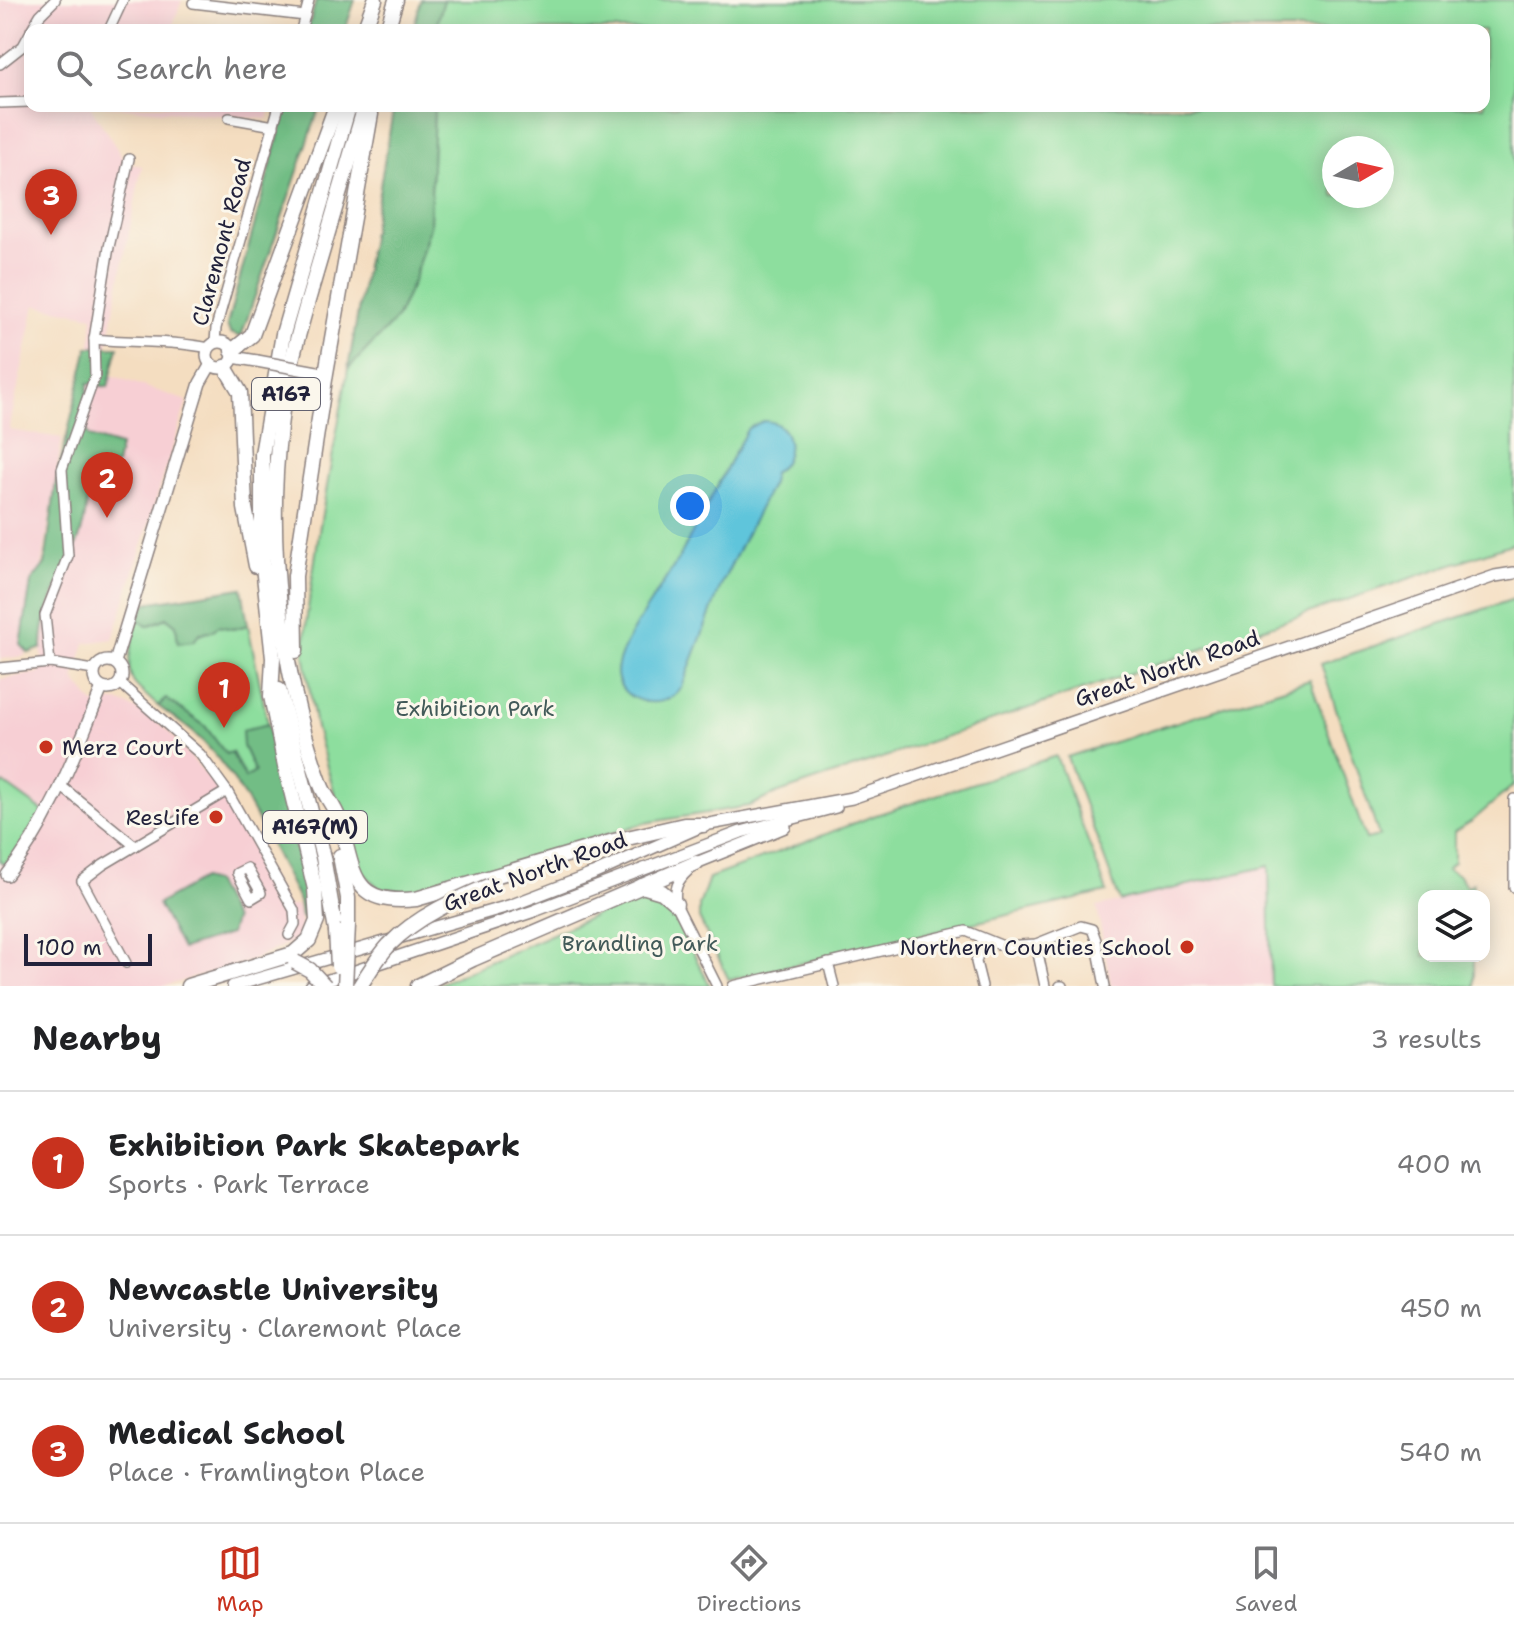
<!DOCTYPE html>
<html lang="en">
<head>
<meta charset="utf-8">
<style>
	body { margin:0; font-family:"Shantell Sans",sans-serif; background:#f2f2f2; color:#202124 }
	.controls { position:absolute; right:24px; bottom:24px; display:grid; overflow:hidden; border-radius:16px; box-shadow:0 4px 20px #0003 }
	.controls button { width:72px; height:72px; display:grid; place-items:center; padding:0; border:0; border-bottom:2px solid #e0e0e0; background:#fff; color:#202124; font:40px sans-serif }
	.compass { position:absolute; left:1322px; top:136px; width:72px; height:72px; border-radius:50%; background:#fff; box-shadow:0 4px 20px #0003; rotate:81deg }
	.scale { position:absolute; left:24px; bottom:20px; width:128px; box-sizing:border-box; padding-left:8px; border:4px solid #22223b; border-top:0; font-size:22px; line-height:28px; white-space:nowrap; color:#22223b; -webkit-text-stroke:6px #fbf7ec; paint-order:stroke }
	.you { position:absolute; left:690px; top:506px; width:28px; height:28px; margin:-20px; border:6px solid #fff; border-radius:50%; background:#1a73e8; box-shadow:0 0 0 12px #1a73e833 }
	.badge { display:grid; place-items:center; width:52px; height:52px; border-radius:50%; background:#c8321e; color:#fff; font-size:26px; font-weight:700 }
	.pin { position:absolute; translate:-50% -66px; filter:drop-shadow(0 2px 4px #0008) }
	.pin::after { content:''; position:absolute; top:42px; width:28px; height:24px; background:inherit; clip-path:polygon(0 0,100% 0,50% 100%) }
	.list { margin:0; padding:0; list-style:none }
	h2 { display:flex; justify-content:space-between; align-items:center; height:104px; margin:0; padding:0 32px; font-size:34px }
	h2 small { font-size:26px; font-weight:400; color:#757577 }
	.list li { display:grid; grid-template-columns:52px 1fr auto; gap:24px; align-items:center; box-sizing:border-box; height:144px; padding:0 32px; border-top:2px solid #e0e0e0 }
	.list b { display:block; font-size:30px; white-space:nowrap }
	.list p { margin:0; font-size:26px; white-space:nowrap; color:#757577 }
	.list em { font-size:26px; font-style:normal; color:#757577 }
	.icon { flex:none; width:44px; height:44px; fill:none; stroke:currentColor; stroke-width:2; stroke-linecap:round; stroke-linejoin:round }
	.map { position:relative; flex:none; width:1514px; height:986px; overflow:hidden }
	.search { position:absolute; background:#fff; box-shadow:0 4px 20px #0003; left:24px; right:24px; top:24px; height:88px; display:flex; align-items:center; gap:20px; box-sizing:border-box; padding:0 28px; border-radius:16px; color:#757577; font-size:30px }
	.sheet { height:536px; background:#fff }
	nav { display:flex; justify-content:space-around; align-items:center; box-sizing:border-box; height:112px; border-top:2px solid #e0e0e0; background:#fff; font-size:22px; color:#757577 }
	nav a { display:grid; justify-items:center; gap:4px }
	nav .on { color:#c8321e }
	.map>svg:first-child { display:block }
</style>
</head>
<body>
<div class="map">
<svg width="1514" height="986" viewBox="0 0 1514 986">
	<rect width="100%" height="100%" fill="#fbf7ec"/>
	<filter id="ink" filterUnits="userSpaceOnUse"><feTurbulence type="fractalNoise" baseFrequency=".0125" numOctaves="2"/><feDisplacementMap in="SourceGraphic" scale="16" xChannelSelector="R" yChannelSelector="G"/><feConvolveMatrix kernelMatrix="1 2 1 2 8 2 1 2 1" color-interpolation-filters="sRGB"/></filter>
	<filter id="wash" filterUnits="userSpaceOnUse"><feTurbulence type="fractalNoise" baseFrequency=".006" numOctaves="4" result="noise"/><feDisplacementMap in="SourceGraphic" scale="32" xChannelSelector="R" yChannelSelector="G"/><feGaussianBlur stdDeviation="1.8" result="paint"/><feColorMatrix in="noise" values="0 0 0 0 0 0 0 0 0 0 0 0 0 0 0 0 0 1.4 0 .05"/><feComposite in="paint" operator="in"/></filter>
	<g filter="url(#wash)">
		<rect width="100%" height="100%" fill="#f4ddc0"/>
		<g fill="#f7cfd4">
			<polygon points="0,0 182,0 171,30 30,30 30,106 90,106 126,163 142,166 102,372 187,401 113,639 85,643 74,679 94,704 118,701 148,715 170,733 221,792 287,907 297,905 301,924 297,939 251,961 165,986 0,986 0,679 38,673 43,668 37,609 89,375 93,316 35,305 9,430 62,438 29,649 24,656 0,659"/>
			<polygon points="102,106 271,106 268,119"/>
			<polygon points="1270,865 1271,986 1111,986 1097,907"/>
		</g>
		<g fill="#8dde9e" stroke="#58806c" stroke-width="2" fill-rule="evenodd">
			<path d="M444 0H1514V543L776 794 749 806 645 823 420 891 380 889 355 865 316 728 304 654 307 615 320 525 348 369 396 319 413 282 430 226 434 106H1484V30H435ZM1334 148H1382V196H1334Z"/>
			<polygon points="1514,599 1514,785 1472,821 1454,832 1454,862 1447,869 1459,875 1467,887 1473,883 1473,896 1424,896 1424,956 1474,956 1474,986 1271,986 1269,866 1120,901 1067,757 1310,680 1366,839 1379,836 1321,664"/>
			<path d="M167 618 176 625 178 643C191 637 208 634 219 626L233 629 248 625 268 724 255 729 243 746 255 772 245 778 232 752 226 755 205 726 166 699 158 706C151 699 140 691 134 683 123 664 134 639 138 619L147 626Z"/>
			<polygon points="1056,756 1107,892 729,980 699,918 699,906 709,878 876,815"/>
			<polygon points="4,783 44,812 6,866 0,861 0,788"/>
			<polygon points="652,894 667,901 710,986 434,986 614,907"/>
		</g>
		<g fill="#72bd85" stroke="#4a7060" stroke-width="2">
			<polygon points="316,0 355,0 345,30 308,30"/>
			<polygon points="421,0 444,0 435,30 413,30"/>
			<polygon points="287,106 320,106 241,337 230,333 227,325"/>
			<polygon points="394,106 434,106 430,226 413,282 396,319 348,369"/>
			<path d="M88 347H118L108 387 88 383 86 429 89 437 120 446 116 465 88 468C89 491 87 514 80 536 67 574 41 608 42 648L29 653 21 645 31 582 45 564 56 482Z"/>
			<polygon points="242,588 248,625 233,629 219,626 210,632 200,633 194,641 178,643 176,625 167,618 147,626 138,619 146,603"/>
			<path d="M166 699 205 726 226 754 231 752 245 778 255 772 243 746 242 730 268 724 293 842 309 892 308 920 301 917 299 901C271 847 239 772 193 732 182 723 170 715 158 706Z"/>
			<polygon points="202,879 214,882 234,920 230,934 182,949 158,904"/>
		</g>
		<path fill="#5ec5db" stroke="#40748b" stroke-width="2" d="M763 421C794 421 796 459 773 473L772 483 722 583 682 687C663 717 606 700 619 661 632 623 662 589 681 554 704 512 725 470 748 428Z"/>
	</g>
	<g filter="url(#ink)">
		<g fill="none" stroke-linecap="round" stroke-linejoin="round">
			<defs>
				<g id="minor">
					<polyline points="193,3 305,16"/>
					<polyline points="31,30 40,15 55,0"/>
					<polyline points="109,30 123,0"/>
					<polyline points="301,30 309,0"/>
					<polyline points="0,64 23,46 30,33"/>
					<polyline points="0,103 30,102"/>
					<polyline points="229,118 274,126"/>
					<path d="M94 339C133 343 171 340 209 348"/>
					<polyline points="215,343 216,328 279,106"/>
					<polyline points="50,663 45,615 68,556 62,469 95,376 94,339 109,247 129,159"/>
					<polyline points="0,668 50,663 94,670"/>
					<polyline points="120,683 200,754 227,791 294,910 295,924 289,935"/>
					<polyline points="61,786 135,846"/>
					<polyline points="1514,799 1514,887"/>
					<polygon points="247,868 261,893 251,899 237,873"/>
					<path d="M688 871C677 881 674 889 676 904L717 986"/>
					<polyline points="1036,944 1045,986"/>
					<polyline points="126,963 82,881 103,865 227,791"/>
					<polyline points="828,963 834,986"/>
					<polyline points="733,986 966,931 1003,946 1036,944 1081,926 1092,929 1096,940 1105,986"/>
					<polyline points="982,986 976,962 982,940"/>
					<polyline points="1060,986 1062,986"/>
				</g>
				<g id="major">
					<circle cx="220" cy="355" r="13"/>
					<polyline points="233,357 257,361"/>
					<circle cx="108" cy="675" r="14"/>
					<polyline points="115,662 200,383 211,364"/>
					<polyline points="696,863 785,827"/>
					<path d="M7 875C52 819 75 753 102 688"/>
					<polyline points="233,986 512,905 593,874 704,825 852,798 1495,576 1514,573"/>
					<polyline points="311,986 534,911 741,832 836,807"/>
				</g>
				<g id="highway">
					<polyline points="364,30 375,0"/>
					<polyline points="387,30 396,0"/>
					<path d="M365 106C348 164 331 222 314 280 300 328 285 378 280 427 266 544 281 674 321 785 325 796 334 806 338 817 355 867 347 907 416 899L614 841 684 825H704"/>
					<polyline points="232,351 252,335 336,106"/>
					<polyline points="225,367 240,392 245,508 256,566"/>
					<polyline points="296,651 295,576 326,373 371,114"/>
					<polyline points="279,690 323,857 336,931"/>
					<polyline points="340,856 348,898 348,925"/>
					<polyline points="642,886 662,892 676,904"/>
					<polyline points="188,986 293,954 309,940 317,921 315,889 285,766 271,696 273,658 262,557 262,454 283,334 349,106"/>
					<polyline points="418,986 473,959 696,863"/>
				</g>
			</defs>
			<use href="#minor" stroke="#8b807e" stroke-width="12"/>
			<use href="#major" stroke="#8b807e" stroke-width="14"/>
			<use href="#highway" stroke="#8b807e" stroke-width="17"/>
			<use href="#minor" stroke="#fff" stroke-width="9"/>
			<use href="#major" stroke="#fff" stroke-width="11"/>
			<use href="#highway" stroke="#fff" stroke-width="14"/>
			<defs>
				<polyline id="major-bridge" points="257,361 317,372"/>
				<g id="highway-bridge">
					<polyline points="336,931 338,966"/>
					<polyline points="295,962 310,970 325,986"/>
					<polyline points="345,986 348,925"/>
					<path d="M360 986C369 972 378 957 389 945 417 916 457 899 493 884"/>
				</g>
			</defs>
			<use href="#major-bridge" stroke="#8b807e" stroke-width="14" stroke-linecap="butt"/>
			<use href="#highway-bridge" stroke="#8b807e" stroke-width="17" stroke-linecap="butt"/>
			<use href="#major-bridge" stroke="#fff" stroke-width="11"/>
			<use href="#highway-bridge" stroke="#fff" stroke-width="14"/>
		</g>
	</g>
	<g fill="#c8321e" stroke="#fbf7ec" stroke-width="3">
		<circle cx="46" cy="747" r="8"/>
		<circle cx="216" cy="817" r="8"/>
		<circle cx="1187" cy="947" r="8"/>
	</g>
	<g text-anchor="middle" stroke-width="6" stroke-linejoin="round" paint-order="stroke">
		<g fill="#fbf7ec" stroke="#636270" stroke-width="2">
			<rect x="252" y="378" width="68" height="32" rx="6"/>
			<rect x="263" y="811" width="104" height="32" rx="6"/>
		</g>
		<g font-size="20" font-weight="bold" fill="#22223b">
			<text x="286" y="401">A167</text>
			<text x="315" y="834">A167(M)</text>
		</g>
		<g font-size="22" fill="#22223b" stroke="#fbf7ec">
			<text transform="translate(221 242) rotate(-75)" y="8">Claremont Road</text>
			<text transform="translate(1167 668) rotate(-19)" y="8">Great North Road</text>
			<text transform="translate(535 871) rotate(-20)" y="8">Great North Road</text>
		</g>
		<g font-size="22" fill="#425a59" stroke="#fbf7ec">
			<text x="475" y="716">Exhibition Park</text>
			<text x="640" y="951">Brandling Park</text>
		</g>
		<g font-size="22" fill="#22223b" stroke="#fbf7ec" text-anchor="end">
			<text x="62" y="755" text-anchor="start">Merz Court</text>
			<text x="200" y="825">ResLife</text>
			<text x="1171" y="955">Northern Counties School</text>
		</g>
	</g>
</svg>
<div class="controls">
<button><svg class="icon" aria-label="layers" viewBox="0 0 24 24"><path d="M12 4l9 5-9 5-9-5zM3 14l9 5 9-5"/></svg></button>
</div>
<svg class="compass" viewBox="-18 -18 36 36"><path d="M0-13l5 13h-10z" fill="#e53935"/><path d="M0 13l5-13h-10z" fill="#757577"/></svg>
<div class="scale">100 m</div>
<div class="you"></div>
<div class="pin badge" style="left:224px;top:728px">1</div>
<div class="pin badge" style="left:107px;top:518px">2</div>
<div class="pin badge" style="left:51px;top:235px">3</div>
<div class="search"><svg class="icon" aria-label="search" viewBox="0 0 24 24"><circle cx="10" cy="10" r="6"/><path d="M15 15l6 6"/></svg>Search here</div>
</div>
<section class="sheet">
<h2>Nearby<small>3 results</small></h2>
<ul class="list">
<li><span class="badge">1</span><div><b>Exhibition Park Skatepark</b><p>Sports · Park Terrace</p></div><em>400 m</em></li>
<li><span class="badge">2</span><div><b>Newcastle University</b><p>University · Claremont Place</p></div><em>450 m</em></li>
<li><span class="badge">3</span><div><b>Medical School</b><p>Place · Framlington Place</p></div><em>540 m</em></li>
</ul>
</section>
<nav>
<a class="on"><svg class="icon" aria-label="map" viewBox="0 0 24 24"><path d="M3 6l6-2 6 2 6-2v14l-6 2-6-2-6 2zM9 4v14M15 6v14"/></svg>Map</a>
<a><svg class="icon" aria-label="directions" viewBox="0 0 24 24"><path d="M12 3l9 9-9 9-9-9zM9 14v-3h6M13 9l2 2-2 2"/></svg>Directions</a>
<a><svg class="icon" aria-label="saved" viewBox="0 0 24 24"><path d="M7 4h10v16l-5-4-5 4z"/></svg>Saved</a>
</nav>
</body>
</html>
